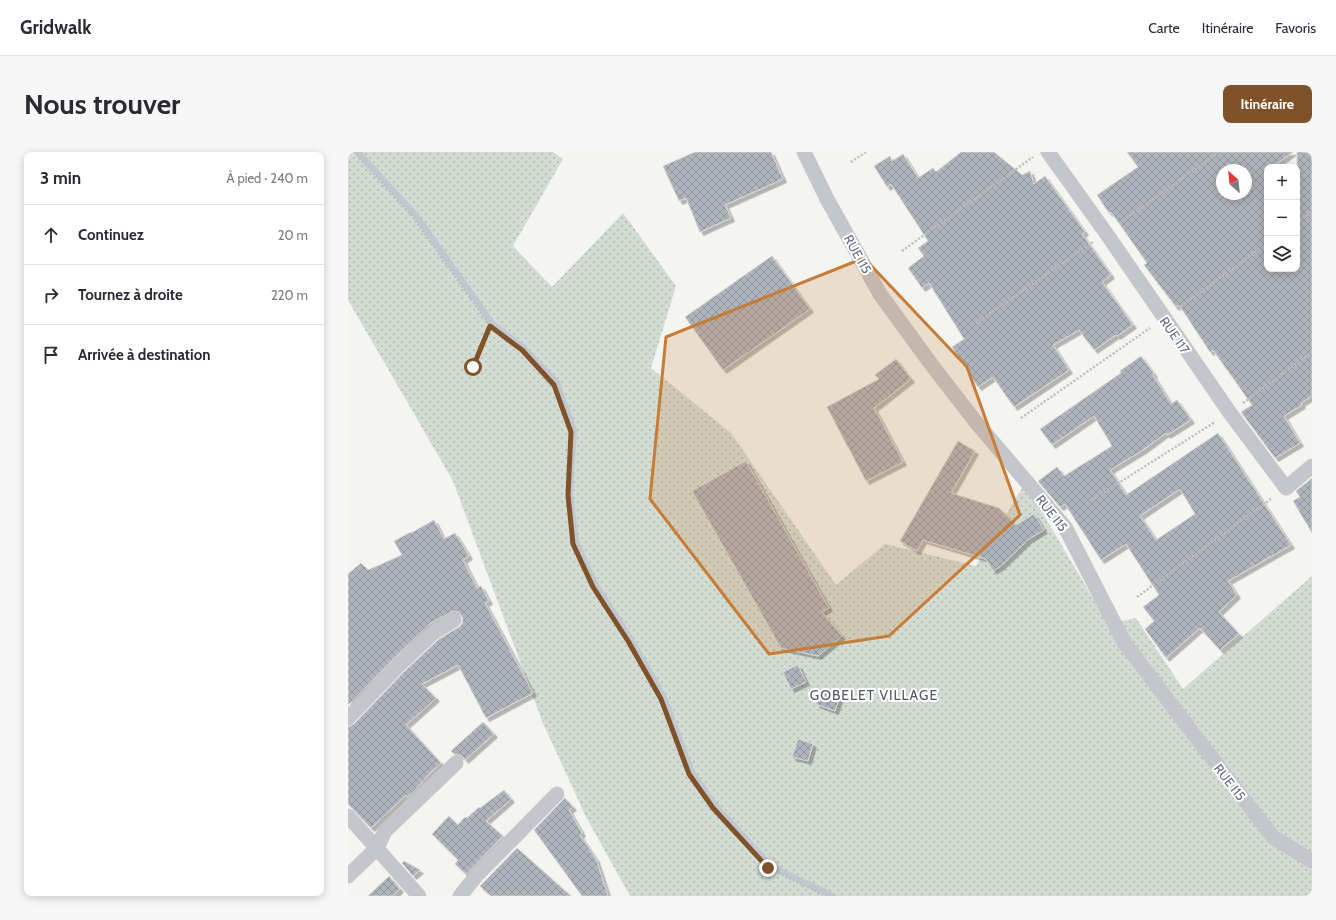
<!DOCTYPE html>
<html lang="fr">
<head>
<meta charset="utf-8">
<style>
	body { margin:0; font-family:Cabin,sans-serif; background:#f7f7f7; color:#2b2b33 }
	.controls { position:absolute; right:12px; top:12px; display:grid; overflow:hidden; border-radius:8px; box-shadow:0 2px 10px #0003 }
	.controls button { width:36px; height:36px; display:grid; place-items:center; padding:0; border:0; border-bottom:1px solid #e1e1e2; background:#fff; color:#2b2b33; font:20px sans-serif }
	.compass { position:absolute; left:868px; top:12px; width:36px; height:36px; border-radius:50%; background:#fff; box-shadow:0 2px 10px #0003; rotate:333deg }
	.stop { position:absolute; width:12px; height:12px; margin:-9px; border:3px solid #80522a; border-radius:50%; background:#fff }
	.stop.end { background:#80522a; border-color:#fff; box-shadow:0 1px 4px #0008 }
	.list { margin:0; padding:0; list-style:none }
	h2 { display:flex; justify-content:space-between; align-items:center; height:52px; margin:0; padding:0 16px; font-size:17px }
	h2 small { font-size:13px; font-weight:400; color:#7c7c81 }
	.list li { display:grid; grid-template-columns:26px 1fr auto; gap:12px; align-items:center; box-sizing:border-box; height:60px; padding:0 16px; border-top:1px solid #e1e1e2 }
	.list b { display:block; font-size:15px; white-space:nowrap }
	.list em { font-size:13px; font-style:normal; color:#7c7c81 }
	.icon { flex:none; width:22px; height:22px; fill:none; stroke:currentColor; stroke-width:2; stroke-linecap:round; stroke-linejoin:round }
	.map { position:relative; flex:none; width:964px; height:744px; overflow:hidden; border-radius:8px }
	header { display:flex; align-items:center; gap:24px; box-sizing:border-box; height:56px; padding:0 20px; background:#fff; border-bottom:1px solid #e1e1e2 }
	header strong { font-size:19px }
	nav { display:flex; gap:22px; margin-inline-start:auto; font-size:14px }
	.intro { display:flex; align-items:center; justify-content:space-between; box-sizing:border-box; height:96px; padding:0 24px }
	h1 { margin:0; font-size:28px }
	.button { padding:10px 18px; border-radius:8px; background:#80522a; color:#fff; font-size:14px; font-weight:700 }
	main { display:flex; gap:24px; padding:0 24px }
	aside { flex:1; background:#fff; border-radius:8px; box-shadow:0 2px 10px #0003 }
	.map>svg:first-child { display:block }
</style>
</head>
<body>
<header>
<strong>Gridwalk</strong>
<nav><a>Carte</a><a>Itinéraire</a><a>Favoris</a></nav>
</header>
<div class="intro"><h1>Nous trouver</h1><a class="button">Itinéraire</a></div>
<main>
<aside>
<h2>3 min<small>À pied · 240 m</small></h2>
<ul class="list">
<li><svg class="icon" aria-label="ahead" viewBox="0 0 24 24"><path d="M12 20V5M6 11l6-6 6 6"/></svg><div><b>Continuez</b></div><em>20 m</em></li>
<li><svg class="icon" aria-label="right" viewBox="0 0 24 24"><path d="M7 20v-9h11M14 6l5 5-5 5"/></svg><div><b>Tournez à droite</b></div><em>220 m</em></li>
<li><svg class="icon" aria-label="arrive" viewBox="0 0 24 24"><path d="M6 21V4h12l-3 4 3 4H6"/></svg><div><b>Arrivée à destination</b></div></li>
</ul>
</aside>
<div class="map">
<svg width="964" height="744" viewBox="0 0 964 744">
	<defs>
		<pattern id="grass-dots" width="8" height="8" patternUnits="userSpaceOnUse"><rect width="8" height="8" fill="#d3dcd2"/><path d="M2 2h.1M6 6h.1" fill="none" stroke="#afb6b0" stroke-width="1.8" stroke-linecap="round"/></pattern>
		<pattern id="building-cross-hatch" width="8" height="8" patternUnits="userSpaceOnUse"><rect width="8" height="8" fill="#afb3bb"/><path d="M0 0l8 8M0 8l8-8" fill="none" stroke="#92969d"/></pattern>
		<filter id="shadow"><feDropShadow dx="3.5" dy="3.5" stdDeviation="0" flood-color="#0004"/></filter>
	</defs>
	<rect width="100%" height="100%" fill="#f4f5f1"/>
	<polygon fill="url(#grass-dots)" points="0,0 205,0 215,7 165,94 204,135 275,61 328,134 303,216 383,281 488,433 537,392 628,414 677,331 760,472 788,466 835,537 964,424 964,744 282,744 238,665 194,569 105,329 0,148"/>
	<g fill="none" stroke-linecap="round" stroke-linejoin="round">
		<polyline stroke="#c0c7cf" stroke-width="6" points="10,0 67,62 145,172 176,196 209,231 226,278 222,341 228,390 248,433 283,487 316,545 344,620 368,654 423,714 485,744"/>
	</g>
	<g fill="url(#building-cross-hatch)" stroke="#d5d6d4" fill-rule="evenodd" filter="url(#shadow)">
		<polygon points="347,0 423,0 435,27 377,53 383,66 352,80 338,46 331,49 315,14"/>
		<polygon points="613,0 646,0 674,23 682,19 686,32 697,24 737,80 734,82 763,123 754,130 785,173 769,184 768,183 746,198 731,178 705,193 721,218 666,255 645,225 630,235 604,195 616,187 581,131 574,136 560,116 576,104 570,96 580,89 543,32 539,35 526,14 542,4 544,9 555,2 570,26 585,16 588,20"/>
		<path d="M779 0H945L924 15H919V117H949V0H964V244L953 251 954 253 936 264 952 291 927 306 893 260 904 253 865 198 862 200 831 153 828 155 796 113 799 111 763 60 761 61 749 43 790 15ZM874 18H898V42H874Z"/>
		<polygon points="424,104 462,157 375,218 337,165"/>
		<path d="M793 204 806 222 805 223 823 252 829 248 843 268 819 283 818 281 795 298 762 318 778 343 870 281 943 393 880 429 889 443 871 460 891 482 872 498 852 476 818 506 797 477 806 469 795 455 811 443 778 392 753 408 717 352 712 355 690 329 709 315 716 324 764 294 746 264 704 293 692 277 773 221 772 219ZM832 337 847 362 808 388 792 364Z"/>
		<polygon points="548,207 563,227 526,256 555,310 518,329 479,255 531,227 527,223"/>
		<polygon points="610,289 627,299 603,341 651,356 668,373 686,362 696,378 681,387 653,414 645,419 638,407 575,388 569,399 552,389"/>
		<polygon points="398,309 481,456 474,460 494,484 470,504 433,496 344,339"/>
		<polygon points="964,326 964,381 945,349 952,345 948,339"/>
		<polygon points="86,368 96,387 107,381 121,404 115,408 129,436 133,434 141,449 137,451 185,541 138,566 110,513 74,532 88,546 58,573 93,611 82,621 66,639 59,645 58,643 23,676 0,652 0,575 6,572 57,519 91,487 111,475 114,472 115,467 113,463 111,460 105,459 81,472 45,507 0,553 0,422 13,411 20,418 54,403 46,389 63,380 63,381"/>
		<polygon points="450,513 458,530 443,537 435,520"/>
		<polygon points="475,539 492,544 487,559 468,552"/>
		<polygon points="135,570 146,582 117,608 115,605 111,603 106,602 103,599"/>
		<polygon points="450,587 465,592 460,609 444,605"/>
		<polygon points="156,638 163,647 138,669 155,684 118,722 107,712 110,708 84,682 101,664 110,673 117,665 119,666 131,655 132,656"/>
		<polygon points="217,646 225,655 221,658 234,681 232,683 248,707 260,744 234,744 186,678"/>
		<polygon points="169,696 223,744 143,744 132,734"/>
		<polygon points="56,709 72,718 65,724 54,711"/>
		<polygon points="41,724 52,737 45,744 20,744"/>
	</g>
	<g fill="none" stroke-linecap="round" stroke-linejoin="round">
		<g stroke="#bcbdc0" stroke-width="2.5" stroke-dasharray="2 2" stroke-linecap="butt">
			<polyline points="6,0 64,64 142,174 174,198 206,233 223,280 220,343 225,392 245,435 280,489 313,547 341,622 365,656 420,716 478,744"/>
			<polyline points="503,10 518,0"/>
			<polyline points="772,71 871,0"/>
			<polyline points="949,71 964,60"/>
			<polyline points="554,99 685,5"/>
			<polyline points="829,157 919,92"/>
			<polyline points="628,171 745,90"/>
			<polyline points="125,215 142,174"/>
			<polyline points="895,251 964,200"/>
			<polyline points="673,266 802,176"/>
			<polyline points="739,351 867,270"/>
			<polyline points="789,445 924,346"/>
		</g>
		<g stroke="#c5c6cb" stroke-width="15">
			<polyline points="456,0 479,47 532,142 583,212 627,269 717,375 776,490 844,580 925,685 964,709"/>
			<polyline points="700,0 758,81 882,261 938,336 964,314"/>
			<polyline points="0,566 51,513 86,480 106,468"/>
			<polyline points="0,664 71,744"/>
			<polyline points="0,724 29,696 37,679 108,611"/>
			<polyline points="112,744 129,723 209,642"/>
		</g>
	</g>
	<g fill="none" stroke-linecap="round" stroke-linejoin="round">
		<polyline stroke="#80522a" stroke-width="5" points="125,215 142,174 174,198 206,233 223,280 220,343 225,392 245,435 280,489 313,547 341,622 365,656 420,716"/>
	</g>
	<path fill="#c77c37" fill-opacity="0.2" stroke="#c77c37" stroke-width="3" stroke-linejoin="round" d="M516 106 619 215 672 363 541 484 421 502 302 347 318 185Z"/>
	<g text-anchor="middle" stroke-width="4" stroke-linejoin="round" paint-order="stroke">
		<g font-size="13" fill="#636c83" stroke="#fff">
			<text transform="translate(510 102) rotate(61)" y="5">RUE I15</text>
			<text transform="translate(827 183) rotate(55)" y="5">RUE I17</text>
			<text transform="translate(704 361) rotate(52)" y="5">RUE I15</text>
			<text transform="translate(882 630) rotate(52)" y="5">RUE I15</text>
		</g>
		<g font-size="14" letter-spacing="1" fill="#515868" stroke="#fff">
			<text x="526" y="548">GOBELET VILLAGE</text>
		</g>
	</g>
</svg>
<div class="controls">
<button>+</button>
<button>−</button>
<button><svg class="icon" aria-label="layers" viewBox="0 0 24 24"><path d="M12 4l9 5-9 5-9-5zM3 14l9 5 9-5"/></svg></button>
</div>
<svg class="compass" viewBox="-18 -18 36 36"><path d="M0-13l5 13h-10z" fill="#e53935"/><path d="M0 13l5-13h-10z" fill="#7c7c81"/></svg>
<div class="stop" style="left:125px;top:215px"></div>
<div class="stop end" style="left:420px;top:716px"></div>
</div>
</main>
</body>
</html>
